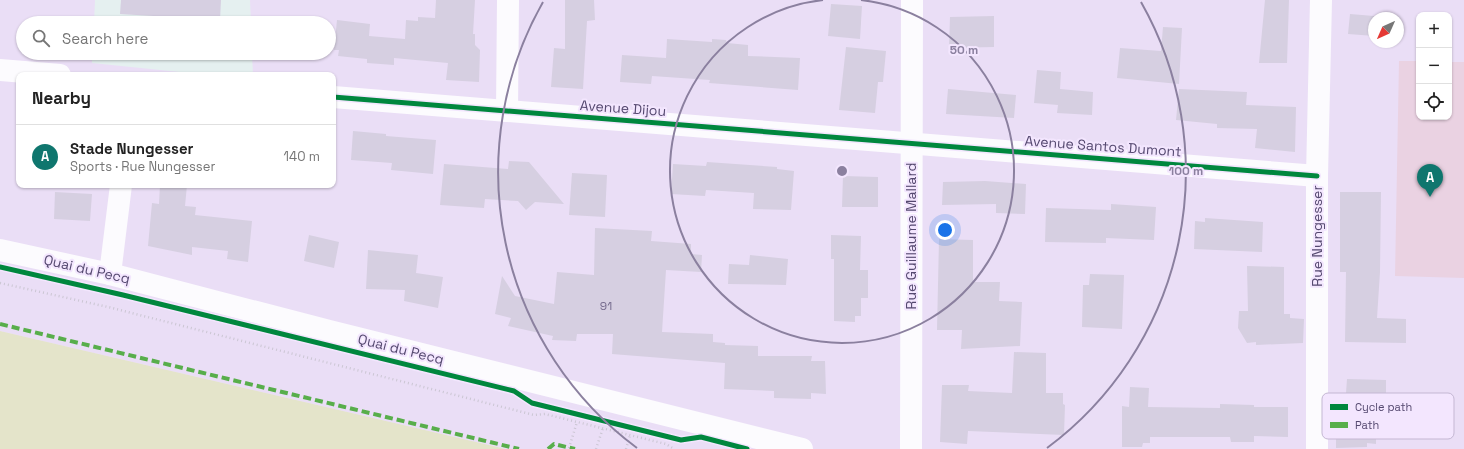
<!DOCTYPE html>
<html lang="en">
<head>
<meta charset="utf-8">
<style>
	body { margin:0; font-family:"Space Grotesk",sans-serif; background:#f2f2f2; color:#222 }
	.controls { position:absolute; right:12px; top:12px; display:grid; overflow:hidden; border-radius:8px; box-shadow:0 1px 3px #0004 }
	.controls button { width:36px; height:36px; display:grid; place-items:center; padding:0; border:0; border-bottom:1px solid #e0e0e0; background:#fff; color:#222; font:20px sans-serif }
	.compass { position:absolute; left:1368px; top:12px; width:36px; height:36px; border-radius:50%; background:#fff; box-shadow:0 1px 3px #0004; rotate:225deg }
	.you { position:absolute; left:945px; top:230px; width:14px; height:14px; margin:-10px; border:3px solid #fff; border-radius:50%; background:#1a73e8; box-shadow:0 0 0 6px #1a73e833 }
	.badge { display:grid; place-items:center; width:26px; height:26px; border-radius:50%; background:#0f766e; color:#fff; font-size:13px; font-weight:700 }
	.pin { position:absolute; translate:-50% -33px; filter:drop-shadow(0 1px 2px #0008) }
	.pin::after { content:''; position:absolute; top:21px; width:14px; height:12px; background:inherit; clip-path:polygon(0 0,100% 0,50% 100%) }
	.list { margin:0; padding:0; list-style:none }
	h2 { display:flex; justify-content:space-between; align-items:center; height:52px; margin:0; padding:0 16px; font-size:17px }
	h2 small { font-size:13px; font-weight:400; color:#767676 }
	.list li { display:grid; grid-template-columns:26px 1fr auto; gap:12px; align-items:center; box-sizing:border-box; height:64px; padding:0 16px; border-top:1px solid #e0e0e0 }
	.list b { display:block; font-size:15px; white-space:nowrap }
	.list p { margin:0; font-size:13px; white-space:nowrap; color:#767676 }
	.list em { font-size:13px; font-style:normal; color:#767676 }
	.icon { flex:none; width:22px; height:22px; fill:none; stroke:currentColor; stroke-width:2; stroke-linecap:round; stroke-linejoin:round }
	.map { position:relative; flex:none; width:1464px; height:449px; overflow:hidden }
	.search { position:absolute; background:#fff; box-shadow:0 1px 3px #0004; left:16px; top:16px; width:320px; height:44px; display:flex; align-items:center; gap:10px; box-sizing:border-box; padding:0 14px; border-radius:22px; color:#767676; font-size:15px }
	.panel { position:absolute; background:#fff; box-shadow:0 1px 3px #0004; left:16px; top:72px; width:320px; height:116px; border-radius:8px }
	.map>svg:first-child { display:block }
</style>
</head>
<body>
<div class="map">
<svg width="1464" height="449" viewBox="0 0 1464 449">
	<rect width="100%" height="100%" fill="#eee7f5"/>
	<path fill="#eadef6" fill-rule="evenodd" d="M0 0H1464V449H506L0 331ZM1419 15H1449V117H1419ZM1374 18H1398V42H1374ZM23 23H329V53H23ZM19 75H333V185H19Z"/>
	<g fill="#e5f0f0">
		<polygon points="95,0 250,0 251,23 94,23"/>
		<polygon points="92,53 252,53 253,75 209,75 92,63"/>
	</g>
	<polygon fill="#ead2e2" points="1399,61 1419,61 1419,117 1449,117 1449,62 1464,62 1464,278 1395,276"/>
	<polygon fill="#e4e4ca" points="0,331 506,449 0,449"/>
	<g fill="#d6cfe1">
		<polygon points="121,0 221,0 220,20 120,14"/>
		<polygon points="436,0 475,0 473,34 475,34 475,45 480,50 479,82 446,80 448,63 394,58 394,65 367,63 367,59 338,56 339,50 334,50 337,20 370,24 369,36 405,39 406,20 418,21 418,17 435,18"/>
		<polygon points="565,0 594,0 595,20 587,21 583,89 551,87 554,48 565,49"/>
		<polygon points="1265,0 1289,0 1287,63 1259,63"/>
		<polygon points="831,4 862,6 860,39 828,36"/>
		<polygon points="1350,14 1374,16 1374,36 1348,34"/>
		<polygon points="994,16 994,47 949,48 950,17"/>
		<polygon points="1163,27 1182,28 1179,84 1117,78 1120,48 1161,51"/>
		<polygon points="667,39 712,42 712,39 726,40 727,43 748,45 748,56 800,58 798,90 709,83 710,80 652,76 651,84 620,82 622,55 666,58"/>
		<polygon points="846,47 886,51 883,82 878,82 875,113 839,110"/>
		<polygon points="1037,70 1061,72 1060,89 1093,92 1092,115 1057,113 1058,105 1034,103"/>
		<polygon points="948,89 1016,95 1014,118 946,114"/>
		<polygon points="1179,89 1247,92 1246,105 1296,107 1295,152 1255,148 1257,129 1217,128 1217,124 1176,120"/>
		<polygon points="353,131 386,134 386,136 436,140 433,174 391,170 392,163 351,160"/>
		<polygon points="509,161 529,162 564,204 535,202 526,210 518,201 485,199 484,208 440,205 444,164 508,169"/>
		<polygon points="707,162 777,167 777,169 794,171 791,210 753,209 754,193 706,190 705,196 671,194 673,164 706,166"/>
		<polygon points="572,173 607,175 605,217 569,215"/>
		<polygon points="843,176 878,177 878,207 842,207"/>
		<polygon points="985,181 1026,184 1025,214 996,213 996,204 942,205 943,182"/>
		<polygon points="160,185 187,185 185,206 196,207 195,215 252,221 248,262 227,259 228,251 192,247 192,255 148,246 152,203 159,204"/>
		<polygon points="55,192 92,194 90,221 54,219"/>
		<polygon points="1340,192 1381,192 1380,272 1377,318 1406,319 1406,343 1345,342 1346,272 1340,272"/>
		<polygon points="1111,204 1156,207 1154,240 1106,238 1106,243 1045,242 1046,208 1111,210"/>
		<polygon points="1205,218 1263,222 1262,252 1194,249 1195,221 1205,222"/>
		<polygon points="595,228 652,231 651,241 691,244 691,254 702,255 701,272 666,270 662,332 713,334 713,342 725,343 725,345 758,346 758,356 812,356 811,361 825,361 826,394 811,393 811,399 774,398 774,391 724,389 725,363 612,354 613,334 577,334 576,341 552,340 553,336 508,326 511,318 495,314 502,276 515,296 554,304 557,272 594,275"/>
		<polygon points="309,235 339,242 334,268 304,261"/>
		<polygon points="831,235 861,236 860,270 868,270 868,298 861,298 861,316 855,316 855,322 834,321 834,259 831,259"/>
		<polygon points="939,239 973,240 973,282 1000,282 999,301 1022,302 1020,346 961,349 962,330 937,330"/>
		<polygon points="368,250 418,255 416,273 443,277 438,308 404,301 405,290 366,289"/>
		<polygon points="750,255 788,259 786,285 728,284 729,264 749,265"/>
		<polygon points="1247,266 1284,267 1284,314 1290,314 1290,318 1304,319 1303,343 1256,345 1256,342 1247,343 1238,328 1239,311 1248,311"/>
		<polygon points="1090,274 1124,275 1122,329 1082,327 1083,285 1089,285"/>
		<polygon points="1014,352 1046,353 1046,393 1063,393 1063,404 1065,405 1064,435 968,431 967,444 940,442 942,385 969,385 968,391 1012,393"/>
		<polygon points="1347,379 1386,380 1386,408 1406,408 1406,428 1376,428 1376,444 1367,443 1367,447 1336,448 1336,428 1343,428 1344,394 1346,393"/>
		<polygon points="1130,387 1149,388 1148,407 1220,408 1220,404 1254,405 1254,407 1288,407 1288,437 1254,436 1254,442 1231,442 1230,437 1150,437 1150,443 1143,443 1142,447 1122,447 1122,406 1129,407"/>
	</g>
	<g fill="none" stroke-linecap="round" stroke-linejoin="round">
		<g stroke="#cbc6d3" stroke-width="2.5" stroke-dasharray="1 3" stroke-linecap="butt">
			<polyline points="0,283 108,307 534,415 545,414 666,444 674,449"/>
			<polyline points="569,448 577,422"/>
			<polyline points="596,449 603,428"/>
			<polyline points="626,449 630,435"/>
		</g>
		<g stroke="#fcfbfe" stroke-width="22">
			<polyline points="0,70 60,75"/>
			<polyline points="333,97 1317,176"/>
			<polyline points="507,111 508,0"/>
			<polyline points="0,250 110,274 329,331 802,449"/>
			<polyline points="110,274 121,185"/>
			<polyline points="911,449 912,0"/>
			<polyline points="1317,449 1317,176 1321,0"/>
		</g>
		<g stroke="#58ae4b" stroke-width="4" stroke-dasharray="8 4" stroke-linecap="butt">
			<polyline points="0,324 519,449"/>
			<polyline points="548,449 554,444 575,449"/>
		</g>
		<defs>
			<g id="cycleway">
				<polyline points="333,97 1317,176"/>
				<polyline points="0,267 123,295 514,391 532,403 681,440 701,437 747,449"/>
			</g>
		</defs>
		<use href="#cycleway" stroke="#f3e6fe" stroke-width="8"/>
		<use href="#cycleway" stroke="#00873e" stroke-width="5"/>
	</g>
	<g fill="none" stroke="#8b809f" stroke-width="2">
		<path d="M861 0A172 172 0 1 1 823 0"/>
		<path d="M637 448A344 344 0 0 1 543 2M1141 2A344 344 0 0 1 1047 448"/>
	</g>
	<g text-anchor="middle" stroke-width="4" stroke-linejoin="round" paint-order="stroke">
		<g font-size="12" fill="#776d8e">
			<text x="606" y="310">91</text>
		</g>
		<g font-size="14" fill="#554970" stroke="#f3e6fe">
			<text transform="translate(623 108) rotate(4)" y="5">Avenue Dijou</text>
			<text transform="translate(1103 146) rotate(4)" y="5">Avenue Santos Dumont</text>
			<text transform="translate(911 236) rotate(-90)" y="5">Rue Guillaume Mallard</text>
			<text transform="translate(1317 236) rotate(-90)" y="5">Rue Nungesser</text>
			<text transform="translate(87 269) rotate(13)" y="5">Quai du Pecq</text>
			<text transform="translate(401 349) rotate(14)" y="5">Quai du Pecq</text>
		</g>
	</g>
	<rect x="1322" y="393" width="132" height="46" rx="6" fill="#f3e6fe" stroke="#c4b7d3" stroke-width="1"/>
	<rect x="1330" y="404" width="18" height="6" fill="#00873e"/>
	<rect x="1330" y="422" width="18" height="6" fill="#58ae4b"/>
	<g font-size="11" fill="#554970">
		<text x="1355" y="411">Cycle path</text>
		<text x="1355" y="429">Path</text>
	</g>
	<circle cx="842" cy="171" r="6" fill="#8b809f" stroke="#f3e6fe" stroke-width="2"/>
	<g font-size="12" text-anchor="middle" font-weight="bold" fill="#8b809f" stroke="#f3e6fe" stroke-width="4" stroke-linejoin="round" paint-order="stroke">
		<text x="964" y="54">50 m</text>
		<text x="1186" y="175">100 m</text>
	</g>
</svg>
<div class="controls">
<button>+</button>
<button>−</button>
<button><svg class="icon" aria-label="locate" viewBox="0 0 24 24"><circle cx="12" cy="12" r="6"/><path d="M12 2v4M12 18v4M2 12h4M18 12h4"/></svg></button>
</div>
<svg class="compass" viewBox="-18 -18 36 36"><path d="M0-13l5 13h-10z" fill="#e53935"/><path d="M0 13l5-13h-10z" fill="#767676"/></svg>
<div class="you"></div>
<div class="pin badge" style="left:1430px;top:197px">A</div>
<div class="search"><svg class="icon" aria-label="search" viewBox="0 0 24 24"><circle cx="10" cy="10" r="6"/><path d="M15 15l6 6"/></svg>Search here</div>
<section class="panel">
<h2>Nearby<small></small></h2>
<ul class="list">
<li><span class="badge">A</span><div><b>Stade Nungesser</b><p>Sports · Rue Nungesser</p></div><em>140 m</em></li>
</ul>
</section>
</div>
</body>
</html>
